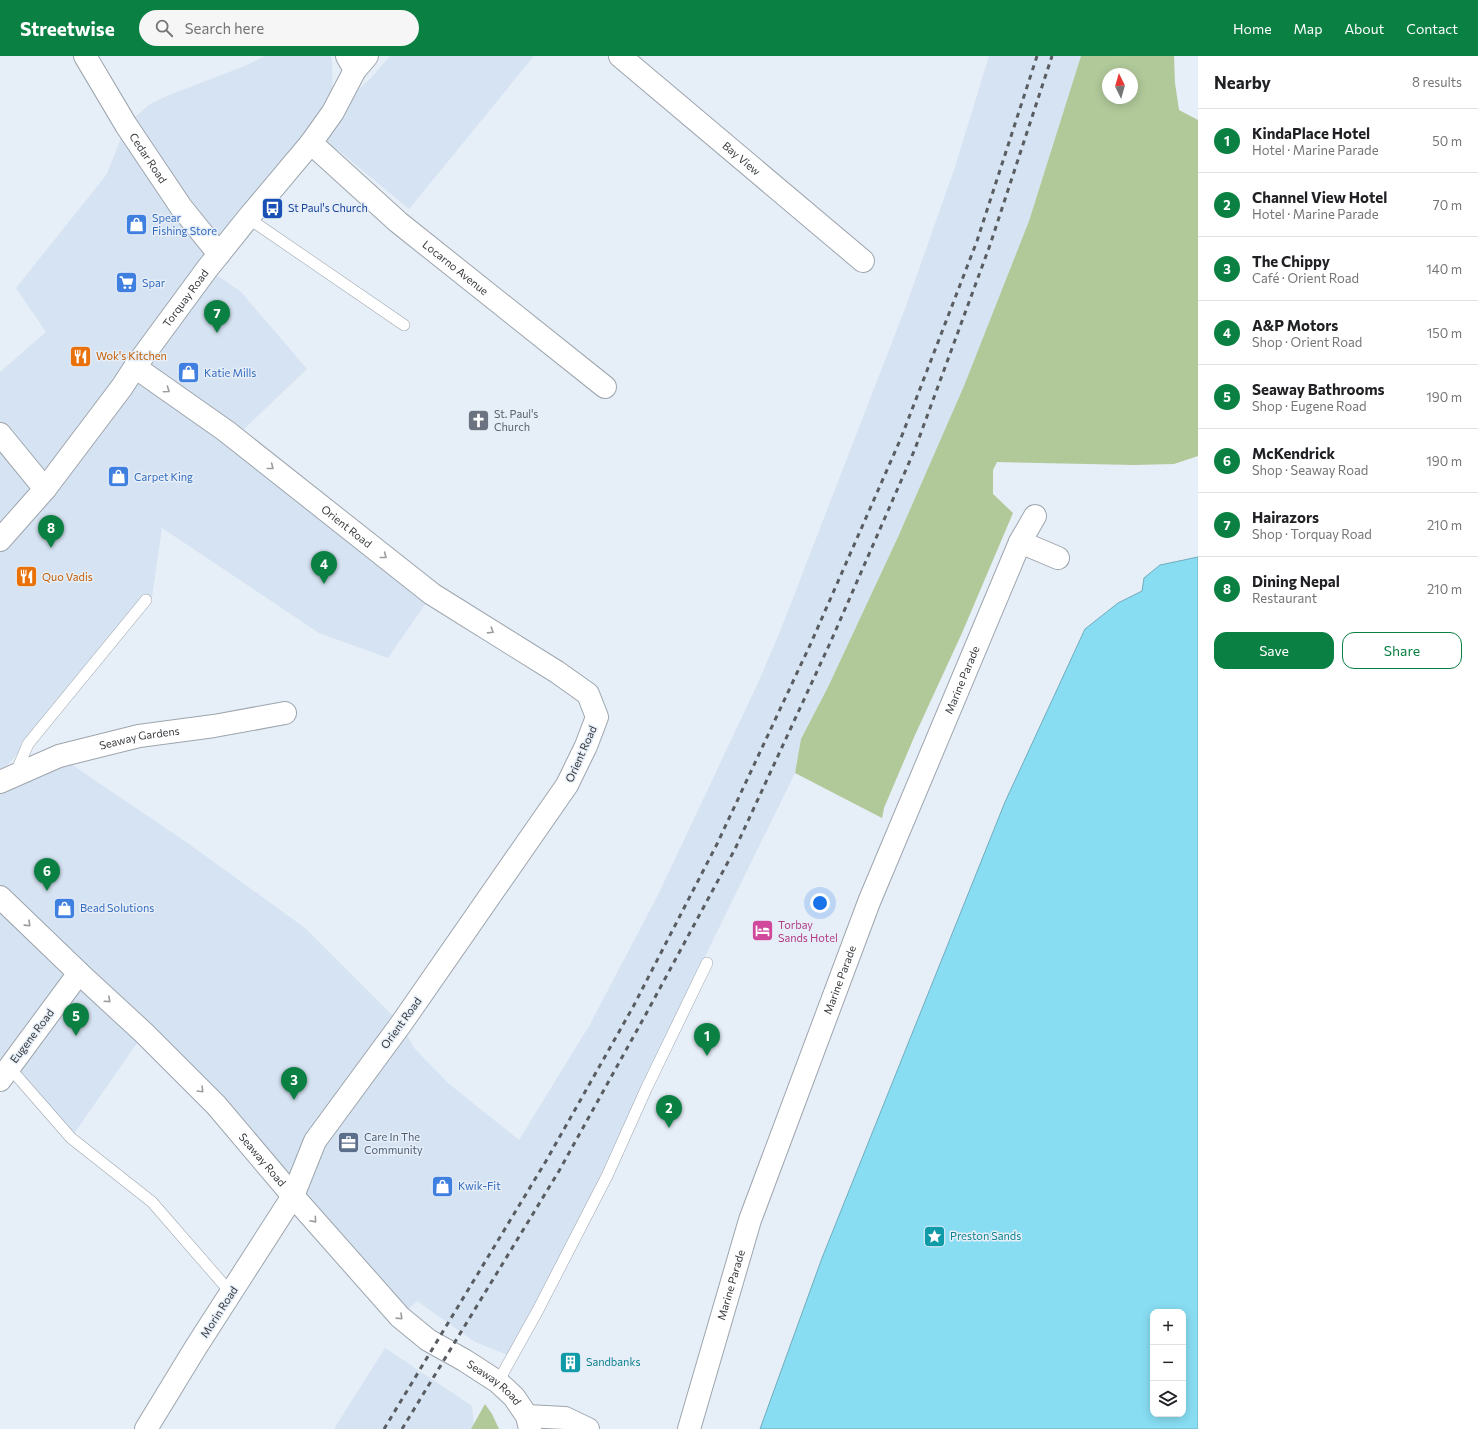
<!DOCTYPE html>
<html lang="en">
<head>
<meta charset="utf-8">
<style>
	body { margin:0; font-family:Commissioner,sans-serif; background:#f6f6f6; color:#202124 }
	.controls { position:absolute; right:12px; bottom:12px; display:grid; overflow:hidden; border-radius:8px; box-shadow:0 2px 10px #0003 }
	.controls button { width:36px; height:36px; display:grid; place-items:center; padding:0; border:0; border-bottom:1px solid #e0e0e0; background:#fff; color:#202124; font:20px sans-serif }
	.compass { position:absolute; left:1102px; top:12px; width:36px; height:36px; border-radius:50%; background:#fff; box-shadow:0 2px 10px #0003; rotate:355deg }
	.you { position:absolute; left:820px; top:847px; width:14px; height:14px; margin:-10px; border:3px solid #fff; border-radius:50%; background:#1a73e8; box-shadow:0 0 0 6px #1a73e833 }
	.badge { display:grid; place-items:center; width:26px; height:26px; border-radius:50%; background:#0b8043; color:#fff; font-size:13px; font-weight:700 }
	.pin { position:absolute; translate:-50% -33px; filter:drop-shadow(0 1px 2px #0008) }
	.pin::after { content:''; position:absolute; top:21px; width:14px; height:12px; background:inherit; clip-path:polygon(0 0,100% 0,50% 100%) }
	.list { margin:0; padding:0; list-style:none }
	h2 { display:flex; justify-content:space-between; align-items:center; height:52px; margin:0; padding:0 16px; font-size:17px }
	h2 small { font-size:13px; font-weight:400; color:#757577 }
	.list li { display:grid; grid-template-columns:26px 1fr auto; gap:12px; align-items:center; box-sizing:border-box; height:64px; padding:0 16px; border-top:1px solid #e0e0e0 }
	.list b { display:block; font-size:15px; white-space:nowrap }
	.list p { margin:0; font-size:13px; white-space:nowrap; color:#757577 }
	.list em { font-size:13px; font-style:normal; color:#757577 }
	.actions { display:flex; gap:8px; padding:12px 16px }
	.actions a { flex:1; padding:9px 0; border:1px solid #0b8043; border-radius:12px; text-align:center; font-size:14px; color:#0b8043 }
	.actions .main { background:#0b8043; color:#fff }
	.icon { flex:none; width:22px; height:22px; fill:none; stroke:currentColor; stroke-width:2; stroke-linecap:round; stroke-linejoin:round }
	.map { position:relative; flex:none; width:1198px; height:1373px; overflow:hidden }
	header { display:flex; align-items:center; gap:24px; box-sizing:border-box; height:56px; padding:0 20px; background:#0b8043; color:#fff }
	header strong { font-size:19px }
	nav { display:flex; gap:22px; margin-inline-start:auto; font-size:14px }
	.search { width:280px; height:36px; background:#f6f6f6; display:flex; align-items:center; gap:10px; box-sizing:border-box; padding:0 14px; border-radius:22px; color:#757577; font-size:15px }
	main { display:flex }
	aside { flex:1; background:#fff }
	.map>svg:first-child { display:block }
</style>
</head>
<body>
<header>
<strong>Streetwise</strong>
<div class="search"><svg class="icon" aria-label="search" viewBox="0 0 24 24"><circle cx="10" cy="10" r="6"/><path d="M15 15l6 6"/></svg>Search here</div>
<nav><a>Home</a><a>Map</a><a>About</a><a>Contact</a></nav>
</header>
<main>
<div class="map">
<svg width="1198" height="1373" viewBox="0 0 1198 1373">
	<rect width="100%" height="100%" fill="#e6eef8"/>
	<g fill="#d6e3f2">
		<polygon points="265,0 331,0 332,3 333,56 371,22 390,0 534,0 409,153 339,95 311,87 208,213 241,236 307,313 243,374 227,375 432,538 388,602 319,577 162,472 152,541 0,718 0,316 46,276 16,232 107,118 126,69 150,48 169,39 245,10"/>
		<polygon points="989,0 1081,0 1029,165 963,334 898,481 828,631 801,683 795,717 712,886 611,1099 510,1300 475,1286 417,1245 400,1261 144,977 71,1082 9,1011 0,1003 0,726 59,700 189,788 305,872 401,968 414,992 448,1027 519,1084 589,970 658,839 758,627 781,573 906,250 955,111"/>
		<polygon points="385,1292 472,1350 474,1369 471,1373 334,1373"/>
	</g>
	<g fill="#b1c999" fill-rule="evenodd">
		<path d="M1081 0H1174L1175 27 1179 54 1198 64V400L1174 408 1134 409 997 406 993 414V438L1013 457 962 577 915 679 884 752 882 762 795 717 801 683 828 631 898 481 964 330 1029 165ZM1108 18H1132V42H1108Z"/>
		<polygon points="485,1348 492,1358 499,1373 471,1373"/>
	</g>
	<path fill="#88ddf2" stroke="#70acbc" fill-rule="evenodd" d="M1198 501V1373H760L822 1202 1005 746 1085 573 1118 547 1142 535 1144 522 1160 509ZM1153 1256H1183V1358H1153Z"/>
	<g fill="none" stroke-linecap="round" stroke-linejoin="round">
		<defs>
			<g id="lane">
				<polyline points="248,162 404,269"/>
				<polyline points="15,719 28,688 146,544"/>
				<polyline points="9,1011 71,1082 152,1146 231,1237"/>
				<polyline points="498,1326 538,1254 607,1120 647,1031 707,907"/>
			</g>
			<g id="street">
				<path id="s1" d="M85 0 126 69 181 151 219 198"/>
				<polyline points="347,0 355,14"/>
				<path id="s2" d="M620 0 863 205"/>
				<path id="s3" d="M311 87 398 166 605 331"/>
				<path id="s4" d="M135 311 226 375 432 538 557 616 588 638 597 661 586 690 567 729 401 968 315 1085 293 1140 196 1291 146 1373"/>
				<polyline points="0,378 45,433"/>
				<polyline points="1020,486 1058,502"/>
				<path id="s5" d="M0 726 59 700 139 680 214 670 285 657"/>
				<polyline points="527,1360 565,1362 588,1373"/>
				<path id="s6" d="M689 1373 750 1164 869 846 1020 486 1035 460"/>
			</g>
			<g id="secondary">
				<path id="s7" d="M79 917 144 977 216 1049 293 1140 400 1261 428 1284 464 1304 498 1326 514 1341 527 1360 530 1373"/>
			</g>
			<g id="primary">
				<path id="s8" d="M0 484 45 433 122 331 135 311 207 213 248 162 311 87 333 56 355 14 367 0"/>
				<polyline points="0,841 79,917 0,1024"/>
			</g>
		</defs>
		<use href="#lane" stroke="#9da5ad" stroke-width="12"/>
		<use href="#street" stroke="#9da5ad" stroke-width="24"/>
		<use href="#secondary" stroke="#9da5ad" stroke-width="24"/>
		<use href="#primary" stroke="#9da5ad" stroke-width="24"/>
		<use href="#lane" stroke="#fff" stroke-width="11"/>
		<use href="#street" stroke="#fff" stroke-width="22"/>
		<use href="#secondary" stroke="#fff" stroke-width="22"/>
		<use href="#primary" stroke="#fff" stroke-width="22"/>
		<g stroke="#595d61" stroke-width="3" stroke-dasharray="5 5" stroke-linecap="butt">
			<polyline points="384,1373 546,1105 633,951 717,788 811,587 901,382 977,185 1037,0"/>
			<polyline points="402,1373 559,1115 646,958 735,793 831,585 915,393 990,189 1052,0"/>
		</g>
	</g>
	<defs><path id="oneway-chevron" d="M-2-3.5L2.5 0L-2 3.5" fill="none" stroke-width="1.6" stroke-linecap="round" stroke-linejoin="round"/></defs>
	<g stroke="#9b9c9e">
		<use href="#oneway-chevron" transform="translate(167 334) rotate(35)"/>
		<use href="#oneway-chevron" transform="translate(271 411) rotate(38)"/>
		<use href="#oneway-chevron" transform="translate(384 500) rotate(38)"/>
		<use href="#oneway-chevron" transform="translate(491 575) rotate(32)"/>
		<use href="#oneway-chevron" transform="translate(28 868) rotate(44)"/>
		<use href="#oneway-chevron" transform="translate(108 944) rotate(42)"/>
		<use href="#oneway-chevron" transform="translate(201 1034) rotate(45)"/>
		<use href="#oneway-chevron" transform="translate(314 1164) rotate(49)"/>
		<use href="#oneway-chevron" transform="translate(400 1261) rotate(44)"/>
	</g>
	<defs>
		<symbol id="bus-square" viewBox="-11 -11 22 22"><rect x="-9" y="-9" width="18" height="18" rx="4" fill="#1a4fb4" stroke="#e6eef8"/><path d="M-5-6H5V4H4V6H2V4H-2V6H-4V4H-5ZM-3.5-4V0h7V-4ZM-3.5 1.2v1.5H-2V1.2ZM2 1.2v1.5H3.5V1.2Z" fill="#fff"/></symbol>
		<symbol id="shop-square" viewBox="-11 -11 22 22"><rect x="-9" y="-9" width="18" height="18" rx="4" fill="#3f7fe0" stroke="#e6eef8"/><path d="M-5-2.5h2.3a2.7 3.5 0 0 1 5.4 0H5L5.5 6h-11ZM-1.5-2.5h3a1.5 2.3 0 0 0-3 0Z" fill="#fff"/></symbol>
		<symbol id="supermarket-square" viewBox="-11 -11 22 22"><rect x="-9" y="-9" width="18" height="18" rx="4" fill="#3f7fe0" stroke="#e6eef8"/><path d="M-6-5.5h2.5l.6 2H6L4.5 2H-2.5L-4.4-4H-6ZM-1.5 3.2a1.3 1.3 0 1 0 .1 0ZM3 3.2a1.3 1.3 0 1 0 .1 0Z" fill="#fff"/></symbol>
		<symbol id="restaurant-square" viewBox="-11 -11 22 22"><rect x="-9" y="-9" width="18" height="18" rx="4" fill="#e8710a" stroke="#e6eef8"/><path d="M-5-6h1v4h1v-4h1v4h1v-4h1v5L-1.5 .5V6h-2V.5L-5-1ZM5-6V6H3V1.5H1.5Q1.5-4 5-6Z" fill="#fff"/></symbol>
		<symbol id="church-square" viewBox="-11 -11 22 22"><rect x="-9" y="-9" width="18" height="18" rx="4" fill="#6b7280" stroke="#e6eef8"/><path d="M-1.2-6h2.4v3.5h3.3v2.4h-3.3V6h-2.4V-.1h-3.3v-2.4h3.3Z" fill="#fff"/></symbol>
		<symbol id="hotel-square" viewBox="-11 -11 22 22"><rect x="-9" y="-9" width="18" height="18" rx="4" fill="#d1479c" stroke="#e6eef8"/><path d="M-6-4.5h1.5V1H6V5H4.5V3h-9V5H-6ZM-4 0a1.8 1.8 0 1 1 3.6 0ZM.5 0V-2.5h3Q6-2.5 6 0Z" fill="#fff"/></symbol>
		<symbol id="office-square" viewBox="-11 -11 22 22"><rect x="-9" y="-9" width="18" height="18" rx="4" fill="#5c6f8a" stroke="#e6eef8"/><path d="M-6-3h4V-5.5h4V-3h4V5H-6ZM-1-4.5V-3h2v-1.5ZM-6 0V1H6V0Z" fill="#fff"/></symbol>
		<symbol id="sight-square" viewBox="-11 -11 22 22"><rect x="-9" y="-9" width="18" height="18" rx="4" fill="#0f9aa8" stroke="#e6eef8"/><path d="M0-6L1.8-2.2L6-1.7L2.9 1.2L3.7 5.4L0 3.3L-3.7 5.4L-2.9 1.2L-6-1.7L-1.8-2.2Z" fill="#fff"/></symbol>
		<symbol id="building-square" viewBox="-11 -11 22 22"><rect x="-9" y="-9" width="18" height="18" rx="4" fill="#0f9aa8" stroke="#e6eef8"/><path d="M-4-6H4V6H1V3H-1V6H-4ZM-2.5-4.3h1.7v1.8h-1.7ZM.8-4.3h1.7v1.8H.8ZM-2.5-1h1.7V.8h-1.7ZM.8-1h1.7V.8H.8Z" fill="#fff"/></symbol>
	</defs>
	<g fill-rule="evenodd">
		<use href="#bus-square" x="260" y="140" width="25" height="25"/>
		<use href="#shop-square" x="124" y="156" width="25" height="25"/>
		<use href="#supermarket-square" x="114" y="214" width="25" height="25"/>
		<use href="#restaurant-square" x="68" y="288" width="25" height="25"/>
		<use href="#shop-square" x="176" y="304" width="25" height="25"/>
		<use href="#church-square" x="466" y="352" width="25" height="25"/>
		<use href="#shop-square" x="106" y="408" width="25" height="25"/>
		<use href="#restaurant-square" x="14" y="508" width="25" height="25"/>
		<use href="#shop-square" x="52" y="840" width="25" height="25"/>
		<use href="#hotel-square" x="750" y="862" width="25" height="25"/>
		<use href="#office-square" x="336" y="1074" width="25" height="25"/>
		<use href="#shop-square" x="430" y="1118" width="25" height="25"/>
		<use href="#sight-square" x="922" y="1168" width="25" height="25"/>
		<use href="#building-square" x="558" y="1294" width="25" height="25"/>
	</g>
	<g text-anchor="middle" stroke-width="3" stroke-linejoin="round" paint-order="stroke">
		<g font-size="11" fill="#373a3d" stroke="#e6eef8">
			<text dy="4" stroke="none"><textPath href="#s1" startOffset="120">Cedar Road</textPath></text>
			<text dy="4" stroke="none"><textPath href="#s2" startOffset="159">Bay View</textPath></text>
			<text dy="4" stroke="none"><textPath href="#s3" startOffset="191">Locarno Avenue</textPath></text>
			<text dy="4" stroke="none"><textPath href="#s8" startOffset="305">Torquay Road</textPath></text>
			<text dy="4" stroke="none"><textPath href="#s4" startOffset="265">Orient Road</textPath></text>
			<text dy="4" stroke="none"><textPath href="#s6" startOffset="798">Marine Parade</textPath></text>
			<text dy="4" stroke="none"><textPath href="#s5" startOffset="147">Seaway Gardens</textPath></text>
			<text transform="translate(581 698) rotate(-66)" y="4">Orient Road</text>
			<text dy="4" stroke="none"><textPath href="#s6" startOffset="474">Marine Parade</textPath></text>
			<text transform="translate(401 967) rotate(-54)" y="4">Orient Road</text>
			<text transform="translate(32 980) rotate(-53)" y="4">Eugene Road</text>
			<text dy="4" stroke="none"><textPath href="#s7" startOffset="262">Seaway Road</textPath></text>
			<text dy="4" stroke="none"><textPath href="#s6" startOffset="150">Marine Parade</textPath></text>
			<text transform="translate(219 1256) rotate(-57)" y="4">Morin Road</text>
			<text dy="4" stroke="none"><textPath href="#s7" startOffset="586">Seaway Road</textPath></text>
		</g>
		<g font-size="11" fill="#164399" stroke="#e6eef8" text-anchor="start">
			<text x="288" y="156">St Paul's Church</text>
		</g>
		<g font-size="11" fill="#366cbe" stroke="#e6eef8" text-anchor="start">
			<text x="152" y="166">Spear<tspan x="152" dy="13">Fishing Store</tspan></text>
			<text x="142" y="231">Spar</text>
			<text x="204" y="321">Katie Mills</text>
			<text x="134" y="425">Carpet King</text>
			<text x="80" y="856">Bead Solutions</text>
			<text x="458" y="1134">Kwik-Fit</text>
		</g>
		<g font-size="11" fill="#c56008" stroke="#e6eef8" text-anchor="start">
			<text x="96" y="304">Wok's Kitchen</text>
			<text x="42" y="525">Quo Vadis</text>
		</g>
		<g font-size="11" fill="#5b616d" stroke="#e6eef8" text-anchor="start">
			<text x="494" y="362">St. Paul's<tspan x="494" dy="13">Church</tspan></text>
		</g>
		<g font-size="11" fill="#b23c85" stroke="#e6eef8" text-anchor="start">
			<text x="778" y="873">Torbay<tspan x="778" dy="13">Sands Hotel</tspan></text>
		</g>
		<g font-size="11" fill="#4e5e75" stroke="#e6eef8" text-anchor="start">
			<text x="364" y="1085">Care In The<tspan x="364" dy="13">Community</tspan></text>
		</g>
		<g font-size="11" fill="#0d838f" stroke="#e6eef8" text-anchor="start">
			<text x="950" y="1184">Preston Sands</text>
			<text x="586" y="1310">Sandbanks</text>
		</g>
	</g>
</svg>
<div class="controls">
<button>+</button>
<button>−</button>
<button><svg class="icon" aria-label="layers" viewBox="0 0 24 24"><path d="M12 4l9 5-9 5-9-5zM3 14l9 5 9-5"/></svg></button>
</div>
<svg class="compass" viewBox="-18 -18 36 36"><path d="M0-13l5 13h-10z" fill="#e53935"/><path d="M0 13l5-13h-10z" fill="#757577"/></svg>
<div class="you"></div>
<div class="pin badge" style="left:707px;top:1000px">1</div>
<div class="pin badge" style="left:669px;top:1072px">2</div>
<div class="pin badge" style="left:294px;top:1044px">3</div>
<div class="pin badge" style="left:324px;top:528px">4</div>
<div class="pin badge" style="left:76px;top:980px">5</div>
<div class="pin badge" style="left:47px;top:835px">6</div>
<div class="pin badge" style="left:217px;top:277px">7</div>
<div class="pin badge" style="left:51px;top:492px">8</div>
</div>
<aside>
<h2>Nearby<small>8 results</small></h2>
<ul class="list">
<li><span class="badge">1</span><div><b>KindaPlace Hotel</b><p>Hotel · Marine Parade</p></div><em>50 m</em></li>
<li><span class="badge">2</span><div><b>Channel View Hotel</b><p>Hotel · Marine Parade</p></div><em>70 m</em></li>
<li><span class="badge">3</span><div><b>The Chippy</b><p>Café · Orient Road</p></div><em>140 m</em></li>
<li><span class="badge">4</span><div><b>A&amp;P Motors</b><p>Shop · Orient Road</p></div><em>150 m</em></li>
<li><span class="badge">5</span><div><b>Seaway Bathrooms</b><p>Shop · Eugene Road</p></div><em>190 m</em></li>
<li><span class="badge">6</span><div><b>McKendrick</b><p>Shop · Seaway Road</p></div><em>190 m</em></li>
<li><span class="badge">7</span><div><b>Hairazors</b><p>Shop · Torquay Road</p></div><em>210 m</em></li>
<li><span class="badge">8</span><div><b>Dining Nepal</b><p>Restaurant</p></div><em>210 m</em></li>
</ul>
<div class="actions"><a class="main">Save</a><a>Share</a></div>
</aside>
</main>
</body>
</html>
